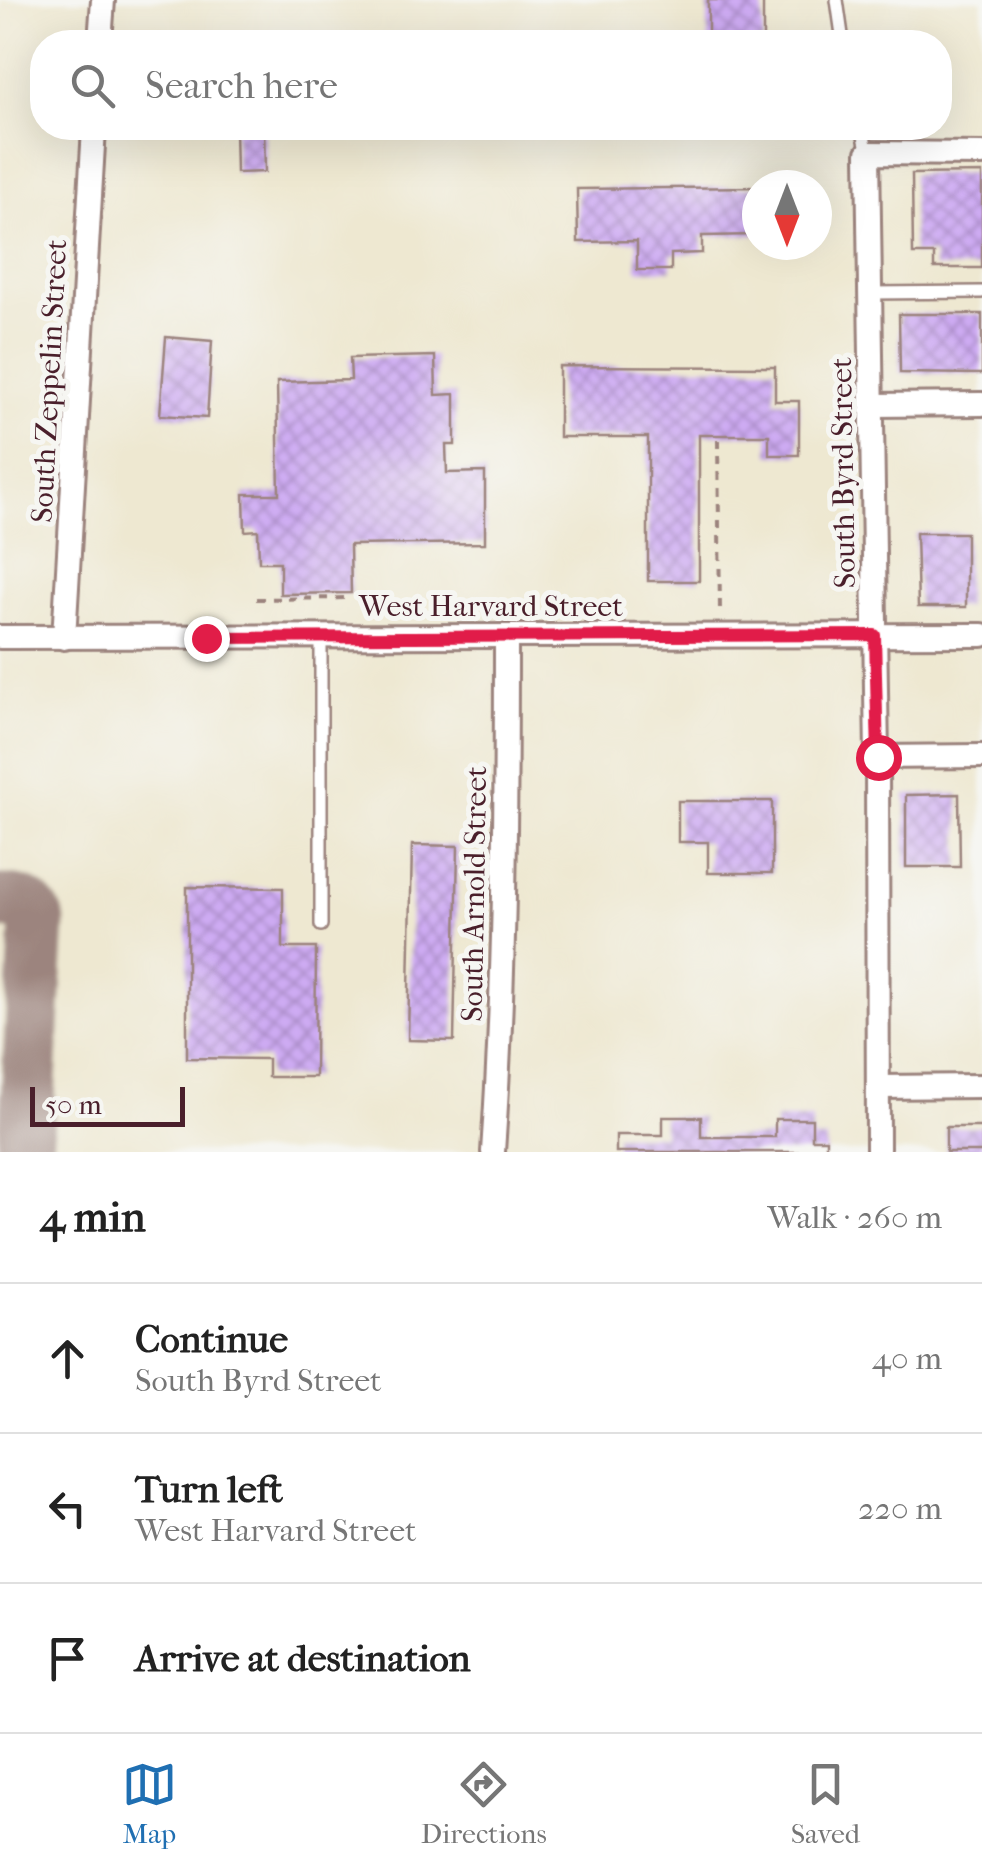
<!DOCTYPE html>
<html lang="en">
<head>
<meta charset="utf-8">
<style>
	body { margin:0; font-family:"IM FELL French Canon",serif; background:#f2f2f2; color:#222 }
	.compass { position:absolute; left:742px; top:170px; width:90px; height:90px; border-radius:50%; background:#fff; box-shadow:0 10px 40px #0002; rotate:180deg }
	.scale { position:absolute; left:30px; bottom:25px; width:155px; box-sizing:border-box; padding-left:10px; border:5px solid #4a1f2b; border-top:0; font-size:28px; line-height:35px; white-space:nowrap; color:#4a1f2b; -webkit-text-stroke:8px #f6f6f2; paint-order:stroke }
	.stop { position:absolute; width:30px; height:30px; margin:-22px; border:8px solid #e11d48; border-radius:50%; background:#fff }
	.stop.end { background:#e11d48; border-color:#fff; box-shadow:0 2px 10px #0008 }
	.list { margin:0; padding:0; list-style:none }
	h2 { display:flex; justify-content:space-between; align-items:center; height:130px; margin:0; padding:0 40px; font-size:42px }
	h2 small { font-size:32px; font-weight:400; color:#767676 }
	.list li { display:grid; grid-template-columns:65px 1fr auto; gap:30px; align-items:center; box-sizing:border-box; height:150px; padding:0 40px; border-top:2px solid #e0e0e0 }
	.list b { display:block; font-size:38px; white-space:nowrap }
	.list p { margin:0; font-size:32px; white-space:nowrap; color:#767676 }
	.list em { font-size:32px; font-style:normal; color:#767676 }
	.icon { flex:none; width:55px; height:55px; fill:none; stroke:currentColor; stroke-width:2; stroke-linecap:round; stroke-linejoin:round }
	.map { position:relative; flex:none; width:982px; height:1152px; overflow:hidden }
	.search { position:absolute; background:#fff; box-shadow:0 10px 40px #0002; left:30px; right:30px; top:30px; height:110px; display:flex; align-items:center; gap:25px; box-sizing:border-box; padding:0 35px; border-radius:40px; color:#767676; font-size:38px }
	.sheet { height:580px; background:#fff }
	nav { display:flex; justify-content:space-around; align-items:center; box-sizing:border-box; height:140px; border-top:2px solid #e0e0e0; background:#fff; font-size:28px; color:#767676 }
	nav a { display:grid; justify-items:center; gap:5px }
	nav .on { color:#1f6fb2 }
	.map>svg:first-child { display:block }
</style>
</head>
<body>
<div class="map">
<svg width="982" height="1152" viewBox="0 0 982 1152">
	<defs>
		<pattern id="building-cross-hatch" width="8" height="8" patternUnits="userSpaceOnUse" patternTransform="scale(2.5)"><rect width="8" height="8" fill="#ceabf3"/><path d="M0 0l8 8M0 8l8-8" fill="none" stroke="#a98bc5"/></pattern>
	</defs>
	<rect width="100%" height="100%" fill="#f6f6f2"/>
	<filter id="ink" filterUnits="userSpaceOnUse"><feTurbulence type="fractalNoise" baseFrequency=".01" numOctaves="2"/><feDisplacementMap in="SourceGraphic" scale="20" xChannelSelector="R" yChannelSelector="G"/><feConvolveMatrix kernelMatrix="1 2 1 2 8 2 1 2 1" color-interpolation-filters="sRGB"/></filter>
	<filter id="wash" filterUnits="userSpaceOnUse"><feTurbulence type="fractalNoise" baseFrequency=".0048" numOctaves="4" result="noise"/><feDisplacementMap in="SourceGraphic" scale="40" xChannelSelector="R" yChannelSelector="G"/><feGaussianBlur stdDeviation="2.25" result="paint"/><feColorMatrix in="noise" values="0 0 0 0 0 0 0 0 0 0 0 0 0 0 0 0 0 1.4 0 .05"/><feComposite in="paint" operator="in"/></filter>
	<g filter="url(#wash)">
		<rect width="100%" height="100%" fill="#eee8d1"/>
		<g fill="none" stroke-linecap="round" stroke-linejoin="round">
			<path stroke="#9c847e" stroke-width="55" d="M0 902C18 902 30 903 38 922L25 1152"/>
		</g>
		<g id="blocks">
			<g fill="url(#building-cross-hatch)">
				<rect x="708" y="0" width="55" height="42"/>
				<polygon points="235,128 264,128 265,172 236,173"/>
				<polygon points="982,173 982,268 934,268 934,254 913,254 912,174"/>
				<polygon points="757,187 757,235 702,236 702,253 671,254 671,270 637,270 637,241 578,242 577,189"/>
				<polygon points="899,314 982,314 982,374 900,373"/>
				<polygon points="166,337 212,341 207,418 160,415"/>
				<polygon points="435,356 436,395 455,394 455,445 446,445 447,473 485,472 485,543 350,545 351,593 280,594 280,562 259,562 258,530 245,531 244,494 279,494 277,382 351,380 350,358"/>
				<polygon points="559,366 775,367 775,401 799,401 799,455 769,455 769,435 699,435 699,581 648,581 648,437 559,437"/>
				<polygon points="916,533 966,533 966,607 918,607"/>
				<polygon points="959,794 960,867 906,867 906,795"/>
				<polygon points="678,801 772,801 772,873 708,873 708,842 678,842"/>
				<polygon points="412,845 458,846 454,1041 408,1040"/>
				<polygon points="187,887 283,888 283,948 316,948 315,1077 268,1077 268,1059 187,1058"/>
				<polygon points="663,1117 701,1117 701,1137 775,1137 775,1119 812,1119 812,1139 826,1139 826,1152 616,1152 616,1135 663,1135"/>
				<rect x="946" y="1127" width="36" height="25"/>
			</g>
		</g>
	</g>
	<g filter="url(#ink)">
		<use href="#blocks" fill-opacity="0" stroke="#9c847e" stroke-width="2.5"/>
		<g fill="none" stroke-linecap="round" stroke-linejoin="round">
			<defs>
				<g id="service">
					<polyline points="837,0 843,42"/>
					<polyline points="862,128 868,153"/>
					<polyline points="870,293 982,292"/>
					<polyline points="321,637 321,925"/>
				</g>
				<g id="minor">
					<polyline points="100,42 103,0"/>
					<polyline points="873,405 982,404"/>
					<polyline points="0,637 982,635"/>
					<polyline points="64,638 94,128"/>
					<polyline points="877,757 982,756"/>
					<polyline points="878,1087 982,1086"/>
					<path d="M493 1152C505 980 506 809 506 636"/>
					<polyline points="878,1152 877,757 868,153 982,154"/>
				</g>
			</defs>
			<use href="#service" stroke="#9c847e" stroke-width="16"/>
			<use href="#minor" stroke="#9c847e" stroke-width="28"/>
			<g stroke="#9c847e" stroke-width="4" stroke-dasharray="8 8" stroke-linecap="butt">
				<polyline points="718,440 720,612"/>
				<polyline points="256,599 352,598"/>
			</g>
			<use href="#service" stroke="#fff" stroke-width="11"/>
			<use href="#minor" stroke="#fff" stroke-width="22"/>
		</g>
	</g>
	<g fill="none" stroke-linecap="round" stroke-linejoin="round" filter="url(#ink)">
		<polyline stroke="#e11d48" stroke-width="12" points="206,638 875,635 878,757"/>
	</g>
	<g text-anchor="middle" stroke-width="10" stroke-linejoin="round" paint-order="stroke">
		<g font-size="30" fill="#4a1f2b" stroke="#f6f6f2">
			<text transform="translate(49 381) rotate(-87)" y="10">South Zeppelin Street</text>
			<text transform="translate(843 473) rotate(-91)" y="10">South Byrd Street</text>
			<text x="491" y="616">West Harvard Street</text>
			<text transform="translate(474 894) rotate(-89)" y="10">South Arnold Street</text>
		</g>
	</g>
</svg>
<svg class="compass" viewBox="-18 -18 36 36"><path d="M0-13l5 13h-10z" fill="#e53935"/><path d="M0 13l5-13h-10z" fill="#767676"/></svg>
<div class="scale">50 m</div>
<div class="stop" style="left:878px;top:757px"></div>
<div class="stop end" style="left:206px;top:638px"></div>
<div class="search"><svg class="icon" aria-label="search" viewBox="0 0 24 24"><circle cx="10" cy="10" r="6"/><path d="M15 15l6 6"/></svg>Search here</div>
</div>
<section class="sheet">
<h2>4 min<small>Walk · 260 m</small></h2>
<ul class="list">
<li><svg class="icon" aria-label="ahead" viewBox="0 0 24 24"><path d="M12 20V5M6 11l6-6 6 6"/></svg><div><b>Continue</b><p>South Byrd Street</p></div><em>40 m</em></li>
<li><svg class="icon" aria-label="left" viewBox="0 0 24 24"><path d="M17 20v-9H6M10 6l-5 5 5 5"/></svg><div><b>Turn left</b><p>West Harvard Street</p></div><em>220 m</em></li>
<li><svg class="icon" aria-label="arrive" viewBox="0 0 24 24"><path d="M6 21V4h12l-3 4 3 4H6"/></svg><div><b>Arrive at destination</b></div></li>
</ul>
</section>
<nav>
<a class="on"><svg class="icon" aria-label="map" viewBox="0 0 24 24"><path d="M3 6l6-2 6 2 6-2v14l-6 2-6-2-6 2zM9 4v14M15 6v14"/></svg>Map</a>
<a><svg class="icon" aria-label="directions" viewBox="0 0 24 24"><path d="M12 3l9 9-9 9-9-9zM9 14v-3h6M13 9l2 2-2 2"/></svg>Directions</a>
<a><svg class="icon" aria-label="saved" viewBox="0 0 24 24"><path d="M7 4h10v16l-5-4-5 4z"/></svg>Saved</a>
</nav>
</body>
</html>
